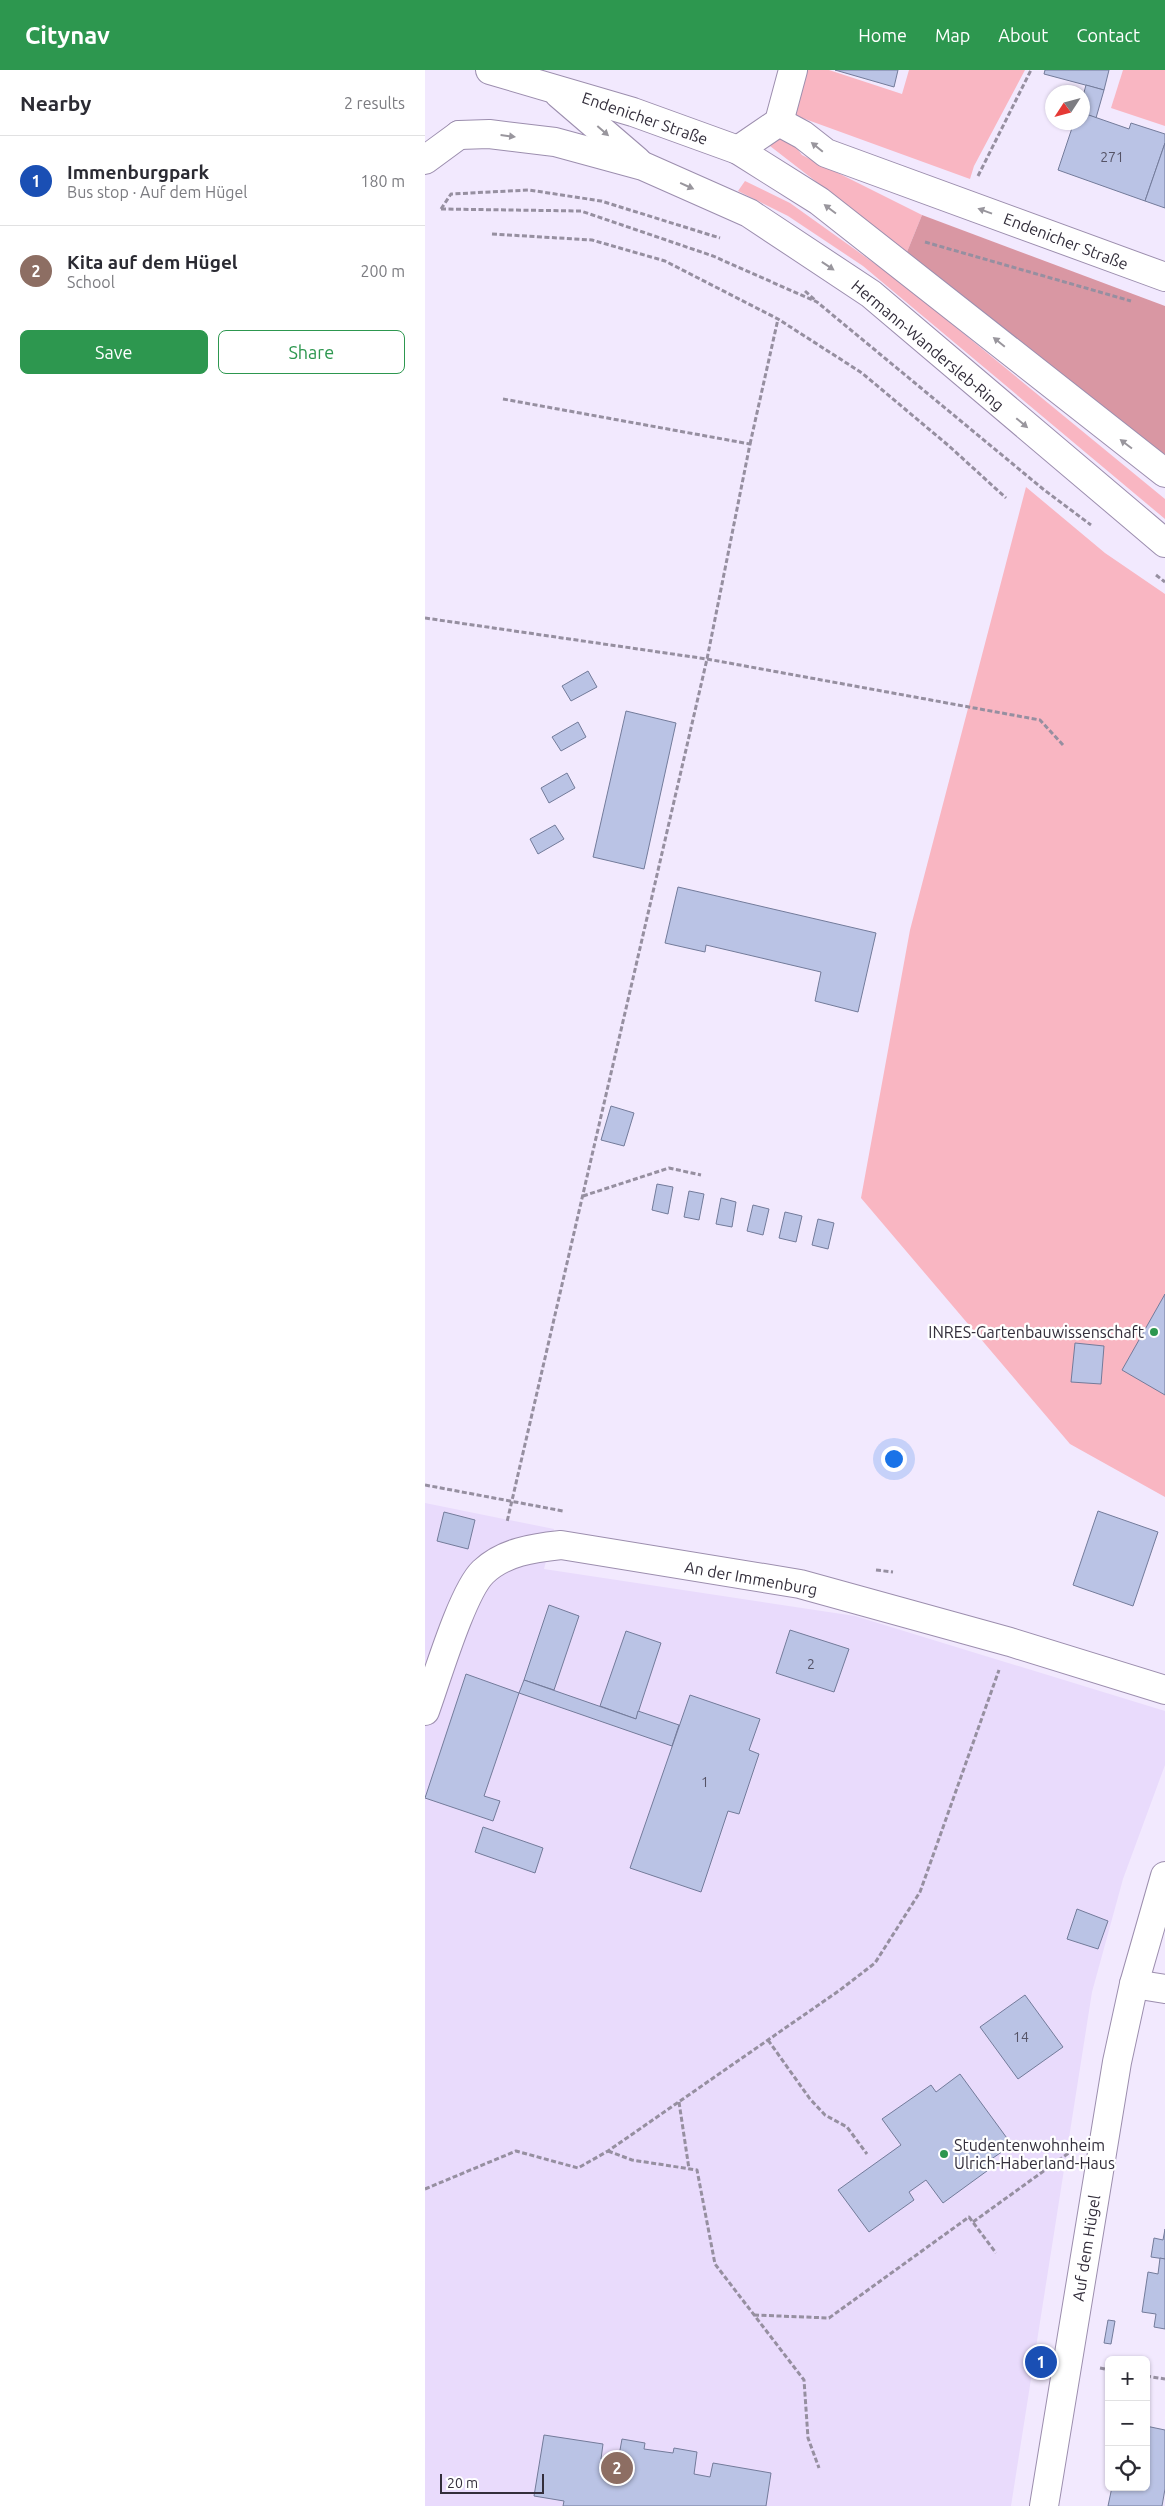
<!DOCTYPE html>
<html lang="en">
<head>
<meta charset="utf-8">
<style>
	body { margin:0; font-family:Ubuntu,sans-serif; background:#f7f7f7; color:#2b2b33 }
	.controls { position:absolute; right:15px; bottom:15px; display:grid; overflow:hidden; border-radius:8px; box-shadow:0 1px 4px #0004 }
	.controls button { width:45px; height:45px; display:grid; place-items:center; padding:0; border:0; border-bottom:1px solid #e1e1e2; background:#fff; color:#2b2b33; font:25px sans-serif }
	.compass { position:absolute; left:620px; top:15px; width:45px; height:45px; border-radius:50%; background:#fff; box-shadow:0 1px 4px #0004; rotate:234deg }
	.scale { position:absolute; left:15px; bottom:12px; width:104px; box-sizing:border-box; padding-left:5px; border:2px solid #332e3b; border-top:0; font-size:14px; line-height:18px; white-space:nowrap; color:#332e3b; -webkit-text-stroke:4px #fff; paint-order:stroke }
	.you { position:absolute; left:468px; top:1388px; width:18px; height:18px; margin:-12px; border:4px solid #fff; border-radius:50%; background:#1a73e8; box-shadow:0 0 0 8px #1a73e833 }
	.badge { display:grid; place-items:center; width:32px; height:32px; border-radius:50%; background:#2d974f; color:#fff; font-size:16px; font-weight:700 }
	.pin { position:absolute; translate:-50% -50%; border:2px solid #fff; box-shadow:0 1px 5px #0006 }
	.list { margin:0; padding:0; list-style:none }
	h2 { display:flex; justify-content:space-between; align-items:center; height:65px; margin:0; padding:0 20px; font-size:21px }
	h2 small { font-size:16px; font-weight:400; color:#7c7c81 }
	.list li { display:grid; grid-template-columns:32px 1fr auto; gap:15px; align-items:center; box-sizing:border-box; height:90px; padding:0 20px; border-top:1px solid #e1e1e2 }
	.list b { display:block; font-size:19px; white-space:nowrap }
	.list p { margin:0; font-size:16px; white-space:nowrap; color:#7c7c81 }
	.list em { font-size:16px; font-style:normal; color:#7c7c81 }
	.actions { display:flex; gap:10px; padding:15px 20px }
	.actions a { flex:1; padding:11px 0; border:1px solid #2d974f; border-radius:8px; text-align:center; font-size:18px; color:#2d974f }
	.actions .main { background:#2d974f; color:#fff }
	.icon { flex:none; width:28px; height:28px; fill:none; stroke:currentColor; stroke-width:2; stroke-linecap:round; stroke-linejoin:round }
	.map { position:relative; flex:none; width:740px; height:2436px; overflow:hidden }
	header { display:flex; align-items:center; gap:30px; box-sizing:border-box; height:70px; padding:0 25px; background:#2d974f; color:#fff }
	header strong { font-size:24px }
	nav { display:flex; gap:28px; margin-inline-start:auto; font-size:18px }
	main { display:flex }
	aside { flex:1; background:#fff }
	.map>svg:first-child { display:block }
</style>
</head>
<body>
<header>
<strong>Citynav</strong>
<nav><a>Home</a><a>Map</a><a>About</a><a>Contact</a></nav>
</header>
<main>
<aside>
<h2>Nearby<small>2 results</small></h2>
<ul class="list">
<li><span class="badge" style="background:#1a4fb4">1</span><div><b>Immenburgpark</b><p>Bus stop · Auf dem Hügel</p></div><em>180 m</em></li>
<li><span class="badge" style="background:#8d6e63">2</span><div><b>Kita auf dem Hügel</b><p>School</p></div><em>200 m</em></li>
</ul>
<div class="actions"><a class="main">Save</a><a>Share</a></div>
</aside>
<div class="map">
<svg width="740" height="2436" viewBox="0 0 740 2436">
	<rect width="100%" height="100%" fill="#f2e9fe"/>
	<polygon fill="#e9dbfc" points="0,1433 129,1459 119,1499 430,1546 740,1641 740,1695 698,1809 667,1922 586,2436 0,2436"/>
	<g fill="#f9b6c2">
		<polygon points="377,0 404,0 477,24 484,0 600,0 549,96 545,109 369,45"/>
		<polygon points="698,0 740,0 740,56 686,38"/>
		<polygon points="351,60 367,72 377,85 497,145 482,182 345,76"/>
		<polygon points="320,111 365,133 477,213 740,429 740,449 438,196 363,146 313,121"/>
		<polygon points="601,417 680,483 740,524 740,1427 645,1374 436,1128 485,860"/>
	</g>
	<polygon fill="#d997a3" points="497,145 740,236 740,385 482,182"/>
	<g fill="#bac3e5" stroke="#737b9a">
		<polygon points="410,0 473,0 469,17"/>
		<polygon points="620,0 684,0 679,20 619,4"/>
		<polygon points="661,15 679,20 671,48 658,43 658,26"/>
		<polygon points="658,43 704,59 706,53 740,64 740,73 720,131 633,100 649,52 658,52"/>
		<polygon points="740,73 740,138 720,131"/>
		<polygon points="163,601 172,617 146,631 137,616"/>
		<polygon points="201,641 251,653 219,799 168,787"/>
		<polygon points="153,652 161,667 136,681 127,667"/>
		<polygon points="142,703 150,718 124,733 116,718"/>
		<polygon points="130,755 139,769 113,784 105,769"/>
		<polygon points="253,817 451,863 433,942 390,931 396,902 281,875 280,882 240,873"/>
		<polygon points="186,1036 209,1043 199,1076 176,1070"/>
		<polygon points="232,1114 248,1117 243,1144 227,1140"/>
		<polygon points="264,1121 279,1124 274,1150 259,1147"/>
		<polygon points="296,1128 311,1132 307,1157 291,1154"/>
		<polygon points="328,1135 344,1139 338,1165 322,1161"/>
		<polygon points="360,1142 377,1146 371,1172 354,1168"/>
		<polygon points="393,1149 409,1153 403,1179 387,1175"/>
		<polygon points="740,1224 740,1325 697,1300"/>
		<polygon points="650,1273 679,1276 676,1314 646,1312"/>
		<polygon points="673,1441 733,1462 708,1536 648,1515"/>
		<polygon points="19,1442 50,1450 43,1479 12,1471"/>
		<polygon points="124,1535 154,1546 129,1620 99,1610"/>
		<polygon points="365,1560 424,1579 409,1622 351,1603"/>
		<polygon points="201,1561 236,1573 211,1649 175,1636"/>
		<polygon points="41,1604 94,1623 59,1726 75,1731 68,1751 0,1728"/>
		<polygon points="99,1610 211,1649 213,1641 254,1655 247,1676 94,1623"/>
		<polygon points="265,1625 335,1649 324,1680 334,1684 314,1744 303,1741 276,1822 205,1798"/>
		<polygon points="58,1757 118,1778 110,1803 50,1782"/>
		<polygon points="652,1839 683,1851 673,1879 642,1869"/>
		<polygon points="600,1925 638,1977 593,2009 555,1957"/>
		<polygon points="535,2004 587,2075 562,2092 566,2098 518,2133 501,2110 484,2122 489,2130 444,2162 413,2120 476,2075 457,2049 506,2015 511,2022"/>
		<polygon points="740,2159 740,2189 726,2187 729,2168 738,2170"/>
		<polygon points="735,2188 740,2189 740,2259 729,2257 731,2244 717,2242 723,2202 733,2204"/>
		<polygon points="683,2250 690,2251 686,2274 679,2273"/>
		<polygon points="721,2356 740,2360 740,2419 737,2436 683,2436 687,2417 721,2417"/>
		<polygon points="119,2365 178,2374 176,2389 193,2391 197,2369 220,2373 219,2379 248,2383 249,2378 272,2382 269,2404 285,2407 288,2393 346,2403 341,2436 138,2436 139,2431 109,2426"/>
	</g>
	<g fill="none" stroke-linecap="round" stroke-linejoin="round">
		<defs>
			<g id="minor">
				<polyline points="354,52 378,65 401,83 740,207"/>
				<polyline points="313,80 354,52 368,0"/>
				<path d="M0 1641C11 1611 37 1522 58 1502 79 1482 108 1478 136 1475L375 1514 585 1572 740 1620"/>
				<polyline points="709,1914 740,1919"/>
				<polyline points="619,2436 692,1992 709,1914 740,1806"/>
			</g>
			<g id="major">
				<polyline points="65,0 208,42 313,80 394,131 740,403"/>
				<polyline points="134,24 212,91"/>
				<polyline points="34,65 64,64 130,72 218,96 324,143 446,224 740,473"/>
			</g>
			<polyline id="highway" points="0,90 34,65"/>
		</defs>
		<use href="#minor" stroke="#9c8eae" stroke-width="30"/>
		<use href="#major" stroke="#9c8eae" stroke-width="30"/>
		<use href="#highway" stroke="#9c8eae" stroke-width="30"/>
		<g stroke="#968fa0" stroke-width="3" stroke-dasharray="5 2.5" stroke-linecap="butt">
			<polyline points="553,106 606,0"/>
			<polyline points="16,139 156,141 288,186 392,232 618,419 666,455"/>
			<polyline points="16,139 26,124 104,120 176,131 295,168"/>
			<polyline points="67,164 167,170 240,191 353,249 437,303 524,376 581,428"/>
			<polyline points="500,172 706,231"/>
			<polyline points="380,221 390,230"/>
			<polyline points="78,329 325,374 282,589 82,1452"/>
			<polyline points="325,374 353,249"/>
			<polyline points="731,505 740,512"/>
			<polyline points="0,548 282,589 615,650 638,675"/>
			<polyline points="158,1126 244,1098 276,1105"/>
			<polyline points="0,1415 138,1441"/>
			<polyline points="451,1500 468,1502"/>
			<polyline points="343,1970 385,2029 400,2045 422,2057 442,2084"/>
			<polyline points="254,2032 264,2099"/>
			<polyline points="183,2081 207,2090 272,2100 290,2194 379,2310 383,2368 394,2398"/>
			<polyline points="0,2119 91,2081 153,2098 183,2081 415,1920 450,1893 495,1822 574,1600"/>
			<polyline points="548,2152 645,2082"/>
			<polyline points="329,2245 404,2248 544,2147 571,2183"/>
			<polyline points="675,2298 684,2300"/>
			<polyline points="721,2306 740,2309"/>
		</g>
		<use href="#minor" stroke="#fff" stroke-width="28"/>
		<use href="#major" stroke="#fff" stroke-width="28"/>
		<use href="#highway" stroke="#fff" stroke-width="28"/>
	</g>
	<defs><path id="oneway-solid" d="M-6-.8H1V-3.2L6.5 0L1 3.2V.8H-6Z" transform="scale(1.25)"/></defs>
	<g fill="#99969d">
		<use href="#oneway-solid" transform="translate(178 61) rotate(41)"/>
		<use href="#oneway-solid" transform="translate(83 66) rotate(7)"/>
		<use href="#oneway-solid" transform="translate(392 77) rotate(-141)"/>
		<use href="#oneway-solid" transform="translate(262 116) rotate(24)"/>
		<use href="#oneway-solid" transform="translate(405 139) rotate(-143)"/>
		<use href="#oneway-solid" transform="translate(560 141) rotate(-160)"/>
		<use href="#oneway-solid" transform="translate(403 196) rotate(34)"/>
		<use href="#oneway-solid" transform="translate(574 272) rotate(-141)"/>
		<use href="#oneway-solid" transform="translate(597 353) rotate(40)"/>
		<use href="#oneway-solid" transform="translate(701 374) rotate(-143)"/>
	</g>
	<g fill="#2d974f" stroke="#fff" stroke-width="2">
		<circle cx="729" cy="1262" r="5"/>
		<circle cx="519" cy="2084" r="5"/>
	</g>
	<g text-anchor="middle" stroke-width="4.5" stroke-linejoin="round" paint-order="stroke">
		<g font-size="14" fill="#555366">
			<text x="687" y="92">271</text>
			<text x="386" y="1599">2</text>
			<text x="280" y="1717">1</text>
			<text x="596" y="1972">14</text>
		</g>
		<g font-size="16" fill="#332e3b" stroke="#fff">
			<text transform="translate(220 48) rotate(19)" y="6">Endenicher Straße</text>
			<text transform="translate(641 171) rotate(21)" y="6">Endenicher Straße</text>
			<text transform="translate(503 275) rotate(40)" y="6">Hermann-Wandersleb-Ring</text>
			<text transform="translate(326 1508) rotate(10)" y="6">An der Immenburg</text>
			<text transform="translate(661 2178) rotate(-81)" y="6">Auf dem Hügel</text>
		</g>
		<g font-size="16" fill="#332e3b" stroke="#fff" text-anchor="end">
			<text x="719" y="1268">INRES-Gartenbauwissenschaft</text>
			<text x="529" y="2081" text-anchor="start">Studentenwohnheim<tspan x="529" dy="18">Ulrich-Haberland-Haus</tspan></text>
		</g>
	</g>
</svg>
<div class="controls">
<button>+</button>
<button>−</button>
<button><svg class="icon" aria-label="locate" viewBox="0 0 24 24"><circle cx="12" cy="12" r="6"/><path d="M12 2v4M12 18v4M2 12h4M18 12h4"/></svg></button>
</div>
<svg class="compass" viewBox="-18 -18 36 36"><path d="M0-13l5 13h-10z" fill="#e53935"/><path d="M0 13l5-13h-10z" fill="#7c7c81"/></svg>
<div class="scale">20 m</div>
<div class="you"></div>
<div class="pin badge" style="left:616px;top:2292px;background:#1a4fb4">1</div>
<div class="pin badge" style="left:192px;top:2398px;background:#8d6e63">2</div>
</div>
</main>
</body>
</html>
